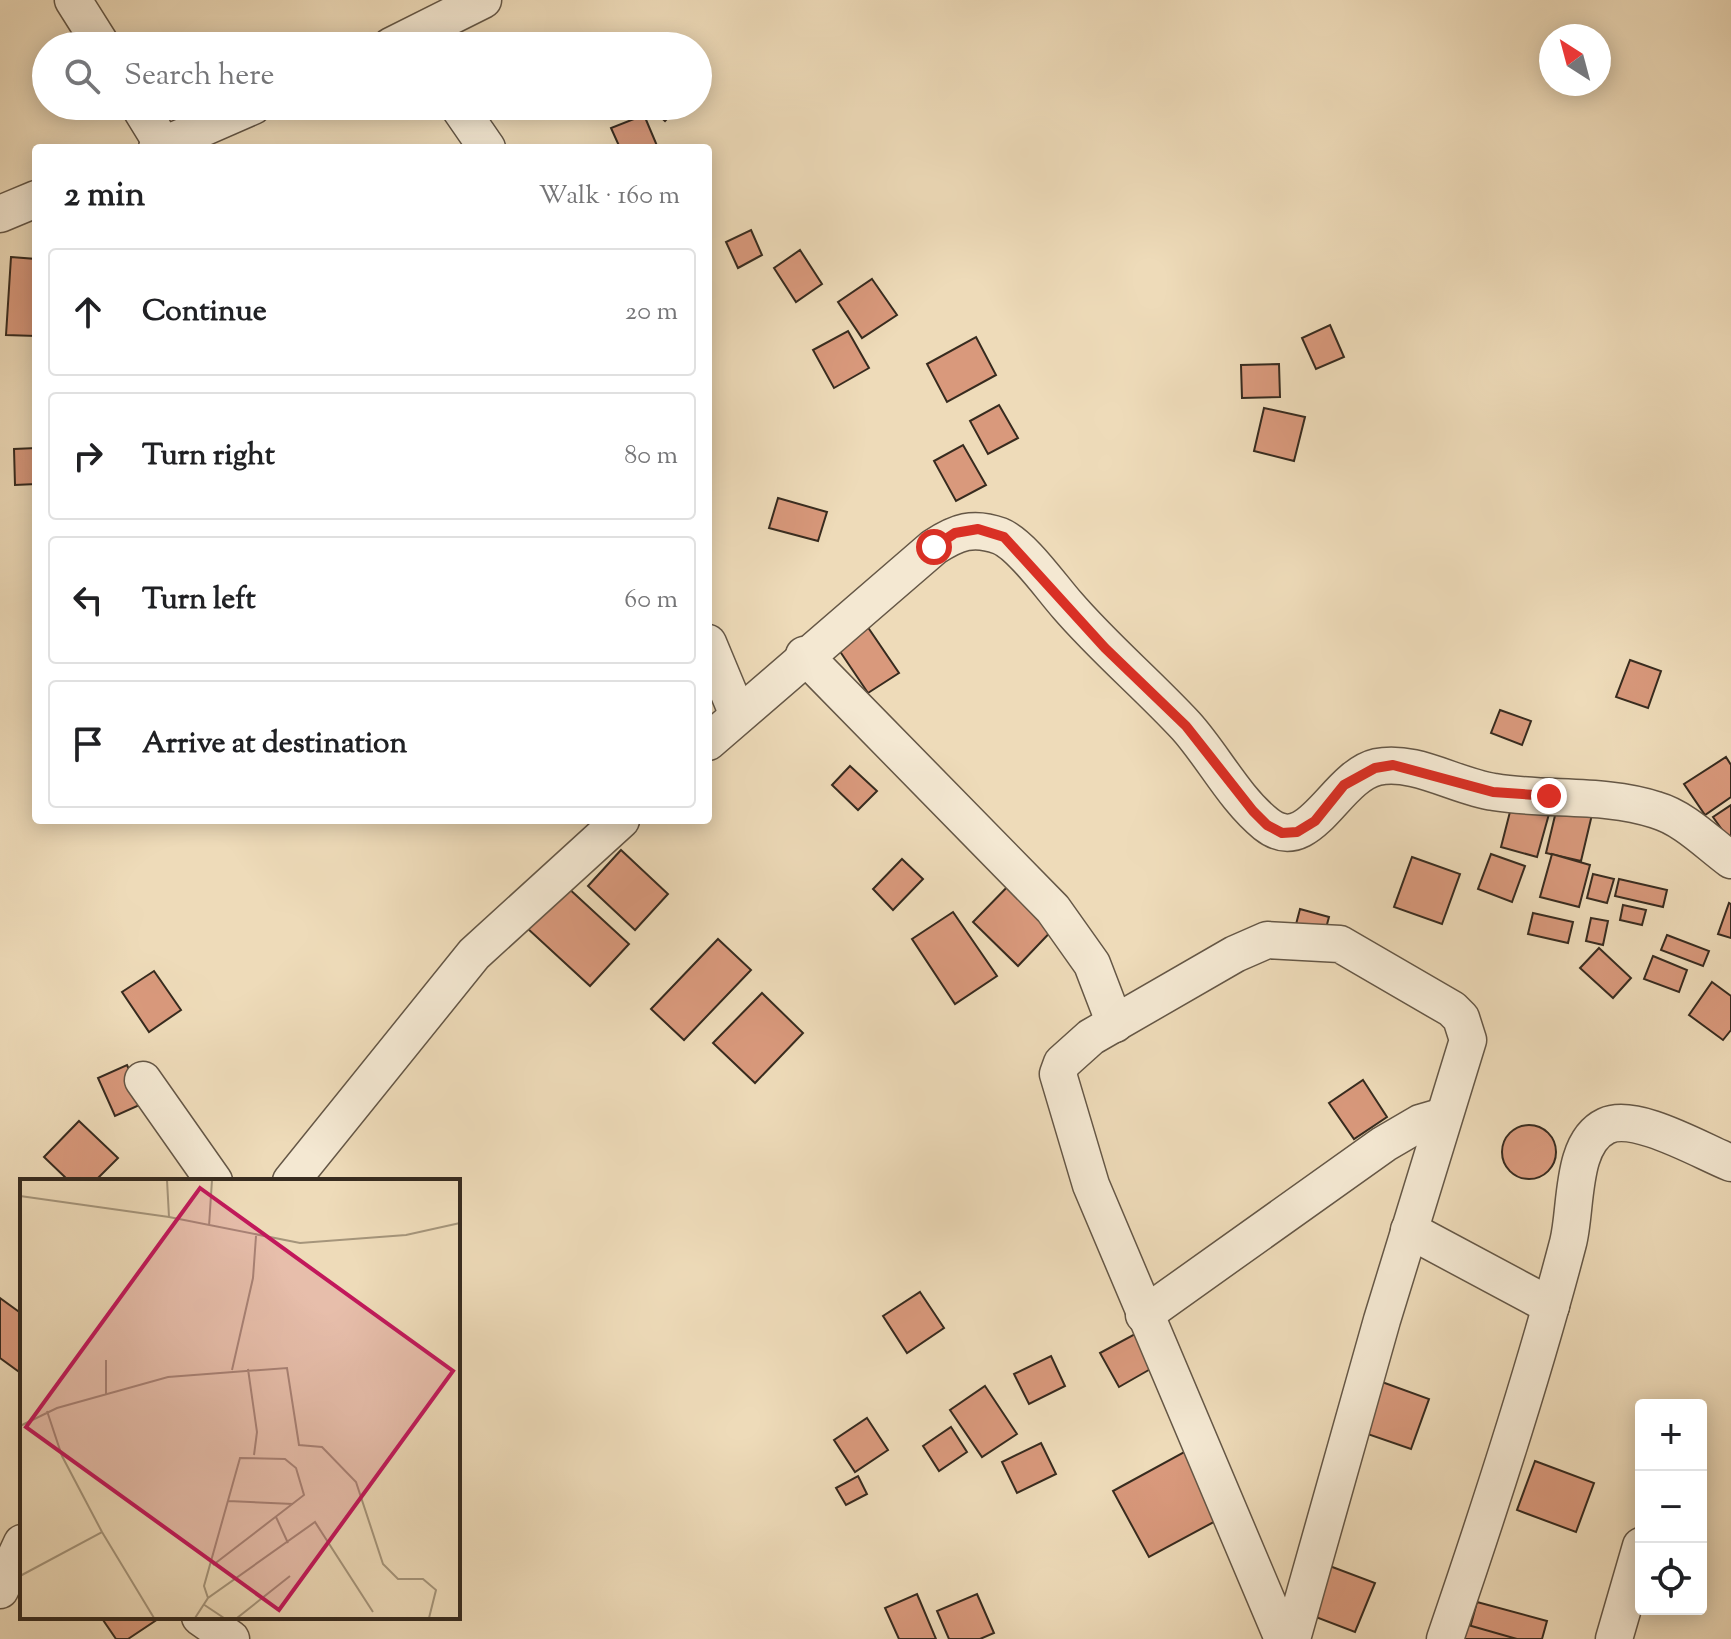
<!DOCTYPE html>
<html lang="en">
<head>
<meta charset="utf-8">
<style>
	body { margin:0; font-family:"Sorts Mill Goudy",serif; background:#f6f6f6; color:#202124 }
	.controls { position:absolute; right:24px; bottom:24px; display:grid; overflow:hidden; border-radius:8px; box-shadow:0 4px 20px #0003 }
	.controls button { width:72px; height:72px; display:grid; place-items:center; padding:0; border:0; border-bottom:2px solid #e0e0e0; background:#fff; color:#202124; font:40px sans-serif }
	.compass { position:absolute; left:1539px; top:24px; width:72px; height:72px; border-radius:50%; background:#fff; box-shadow:0 4px 20px #0003; rotate:324deg }
	.stop { position:absolute; width:24px; height:24px; margin:-18px; border:6px solid #d93025; border-radius:50%; background:#fff }
	.stop.end { background:#d93025; border-color:#fff; box-shadow:0 2px 8px #0008 }
	.list { margin:0; padding:0; list-style:none }
	h2 { display:flex; justify-content:space-between; align-items:center; height:104px; margin:0; padding:0 32px; font-size:34px }
	h2 small { font-size:26px; font-weight:400; color:#757577 }
	.list li { display:grid; grid-template-columns:52px 1fr auto; gap:24px; align-items:center; box-sizing:border-box; height:128px; margin:0 16px 16px; padding:0 16px; border:2px solid #e0e0e0; border-radius:8px }
	.list b { display:block; font-size:30px; white-space:nowrap }
	.list em { font-size:26px; font-style:normal; color:#757577 }
	.icon { flex:none; width:44px; height:44px; fill:none; stroke:currentColor; stroke-width:2; stroke-linecap:round; stroke-linejoin:round }
	.map { position:relative; flex:none; width:1731px; height:1639px; overflow:hidden }
	.search { position:absolute; background:#fff; box-shadow:0 4px 20px #0003; left:32px; top:32px; width:680px; height:88px; display:flex; align-items:center; gap:20px; box-sizing:border-box; padding:0 28px; border-radius:44px; color:#757577; font-size:30px }
	.panel { position:absolute; background:#fff; box-shadow:0 4px 20px #0003; left:32px; top:144px; width:680px; height:680px; border-radius:8px }
	.map>svg:first-child { display:block }
</style>
</head>
<body>
<div class="map">
<svg width="1731" height="1639" viewBox="0 0 1731 1639">
	<rect width="100%" height="100%" fill="#eedbb9"/>
	<filter id="stains"><feTurbulence type="fractalNoise" baseFrequency=".0025" numOctaves="4"/><feColorMatrix values="0 0 0 0 .2 0 0 0 0 .09 0 0 0 0 .02 0 0 0 .5 -.17"/></filter>
	<radialGradient id="worn" r=".72"><stop offset=".6" stop-color="#630" stop-opacity="0"/><stop offset="1" stop-color="#630" stop-opacity=".3"/></radialGradient>
	<g fill="#d9997c" stroke="#372b1f" stroke-width="2">
		<polygon points="649,106 679,106 665,121"/>
		<polygon points="644,115 658,148 620,148 611,128"/>
		<polygon points="751,230 762,255 738,268 726,242"/>
		<polygon points="800,250 822,284 796,302 774,268"/>
		<polygon points="11,257 36,259 36,336 6,335"/>
		<polygon points="872,279 897,315 862,338 838,302"/>
		<polygon points="1330,325 1344,357 1316,369 1302,338"/>
		<polygon points="848,331 869,368 834,388 813,350"/>
		<polygon points="976,337 996,375 947,402 927,364"/>
		<polygon points="1279,364 1280,397 1242,398 1241,365"/>
		<polygon points="999,405 1018,438 988,454 970,421"/>
		<polygon points="1264,408 1305,417 1294,461 1254,451"/>
		<polygon points="963,445 986,485 956,501 934,461"/>
		<polygon points="36,448 36,484 15,485 14,449"/>
		<polygon points="778,498 827,512 818,541 769,528"/>
		<polygon points="865,623 899,673 868,693 835,644"/>
		<polygon points="1630,660 1661,671 1648,708 1616,697"/>
		<polygon points="1500,710 1531,721 1522,745 1491,733"/>
		<polygon points="1726,757 1731,765 1731,797 1705,815 1684,784"/>
		<polygon points="850,766 877,791 858,810 832,785"/>
		<polygon points="1559,799 1594,806 1581,861 1546,853"/>
		<polygon points="1512,804 1549,814 1537,857 1501,847"/>
		<polygon points="1731,805 1731,840 1730,841 1713,817"/>
		<polygon points="621,850 668,894 635,930 588,886"/>
		<polygon points="1491,854 1525,866 1512,902 1478,889"/>
		<polygon points="1552,854 1590,865 1579,907 1540,897"/>
		<polygon points="1412,857 1460,874 1442,924 1394,907"/>
		<polygon points="902,859 923,879 893,910 873,889"/>
		<polygon points="1593,874 1614,879 1607,903 1587,898"/>
		<polygon points="1016,878 1061,921 1018,966 973,922"/>
		<polygon points="1619,879 1667,890 1663,907 1615,896"/>
		<polygon points="566,886 629,944 590,986 527,928"/>
		<polygon points="1729,903 1731,904 1731,938 1718,934"/>
		<polygon points="1623,905 1646,910 1642,925 1620,920"/>
		<polygon points="1300,909 1329,917 1323,939 1294,932"/>
		<polygon points="953,912 997,976 955,1004 912,939"/>
		<polygon points="1533,913 1573,922 1568,943 1528,934"/>
		<polygon points="1591,918 1608,921 1603,945 1586,941"/>
		<polygon points="1667,935 1709,951 1703,966 1661,950"/>
		<polygon points="718,939 751,970 684,1040 651,1009"/>
		<polygon points="1599,948 1631,978 1613,998 1580,968"/>
		<polygon points="1653,956 1687,970 1679,992 1644,979"/>
		<polygon points="154,971 181,1010 149,1032 122,992"/>
		<polygon points="1712,982 1731,996 1731,1030 1723,1040 1689,1015"/>
		<polygon points="762,993 803,1033 755,1083 713,1043"/>
		<polygon points="127,1065 144,1103 115,1116 98,1078"/>
		<polygon points="1363,1080 1387,1117 1354,1139 1329,1103"/>
		<polygon points="79,1121 118,1158 95,1181 69,1181 44,1157"/>
		<circle cx="1529" cy="1152" r="27"/>
		<polygon points="920,1292 944,1328 907,1353 883,1316"/>
		<polygon points="0,1298 22,1314 22,1374 0,1358"/>
		<polygon points="1135,1334 1154,1367 1119,1387 1100,1353"/>
		<polygon points="1051,1356 1065,1386 1029,1404 1014,1374"/>
		<polygon points="1371,1378 1429,1399 1411,1449 1353,1429"/>
		<polygon points="985,1386 1017,1434 982,1457 950,1410"/>
		<polygon points="867,1418 888,1450 855,1472 834,1440"/>
		<polygon points="951,1427 967,1452 939,1471 923,1446"/>
		<polygon points="1041,1443 1056,1474 1017,1493 1002,1462"/>
		<polygon points="1186,1451 1223,1517 1149,1557 1113,1491"/>
		<polygon points="1535,1461 1594,1483 1576,1532 1517,1510"/>
		<polygon points="858,1476 867,1494 846,1505 836,1488"/>
		<polygon points="1319,1562 1375,1583 1355,1632 1300,1611"/>
		<polygon points="917,1594 936,1639 899,1639 885,1608"/>
		<polygon points="977,1594 994,1633 980,1639 949,1639 937,1611"/>
		<polygon points="1477,1602 1547,1621 1542,1639 1467,1639"/>
		<polygon points="101,1617 161,1617 128,1639 116,1639"/>
		<polygon points="1468,1625 1517,1639 1464,1639"/>
	</g>
	<g fill="none" stroke-linecap="round" stroke-linejoin="round">
		<defs>
			<g id="minor">
				<polyline points="73,0 102,46"/>
				<polyline points="391,46 483,0"/>
				<polyline points="139,106 163,145"/>
				<polyline points="458,106 487,148"/>
				<polyline points="157,148 253,106"/>
				<polyline points="0,214 36,199"/>
				<polyline points="708,643 738,715"/>
				<polyline points="804,655 1053,909 1092,964 1115,1024"/>
				<path d="M708 742 934 547C957 532 973 526 1000 536 1022 545 1051 587 1067 605 1104 648 1147 684 1186 726 1213 756 1234 798 1266 824 1310 859 1334 777 1377 767 1415 759 1457 787 1494 792 1547 801 1604 793 1656 810 1684 818 1708 843 1731 860"/>
				<polyline points="143,1080 214,1181"/>
				<polyline points="291,1181 474,954 621,820"/>
				<polyline points="1409,1230 1551,1306"/>
				<polyline points="1144,1315 1384,1144 1420,1123 1444,1116"/>
				<polyline points="0,1590 22,1543"/>
				<polyline points="200,1617 231,1639"/>
				<polyline points="1283,1639 1091,1185 1058,1074 1062,1063 1091,1037 1235,954 1267,940 1340,944 1452,1009 1461,1018 1468,1040 1382,1320 1292,1639"/>
				<path d="M1445 1639C1490 1508 1533 1377 1568 1243 1577 1209 1570 1143 1606 1126 1635 1112 1701 1151 1731 1163"/>
				<polyline points="1614,1639 1641,1546"/>
			</g>
		</defs>
		<use href="#minor" stroke="#655746" stroke-width="39"/>
		<use href="#minor" stroke="#f4e8d2" stroke-width="36"/>
	</g>
	<g fill="none" stroke-linecap="round" stroke-linejoin="round">
		<polyline stroke="#d93025" stroke-width="10" points="934,547 955,533 978,529 1004,537 1105,648 1186,726 1253,811 1267,825 1282,833 1297,832 1315,821 1344,785 1375,768 1393,765 1493,792 1549,796"/>
	</g>
	<g transform="translate(20 1179)">
		<rect width="440" height="440" fill="#eedbb9"/>
		<path fill="none" stroke="#a5957b" stroke-width="2" d="M147 1 149 38M0 17 149 38 280 64 386 56 440 44M189 47 192 1M228 190 237 253 234 276M212 191 233 99 236 57M86 215V181M27 232 42 277 82 353M0 247 37 229 148 198 267 189 279 266 302 268 336 303 363 385 378 400H403L416 411 409 439M208 322 273 325M256 338 268 364M0 397 82 353 134 439M188 419 184 407 220 279 265 280 276 289 284 316 193 386M183 425 204 439M175 439 188 419 295 343 353 433M217 439 270 397"/>
		<path fill="#c2185b" fill-opacity="0.15" stroke="#c2185b" stroke-width="4" d="M180 9 433 192 259 431 6 248Z"/>
		<rect width="440" height="440" fill="none" stroke="#372b1f" stroke-width="4"/>
	</g>
	<rect width="100%" height="100%" filter="url(#stains)"/>
	<rect width="100%" height="100%" fill="url(#worn)"/>
</svg>
<div class="controls">
<button>+</button>
<button>−</button>
<button><svg class="icon" aria-label="locate" viewBox="0 0 24 24"><circle cx="12" cy="12" r="6"/><path d="M12 2v4M12 18v4M2 12h4M18 12h4"/></svg></button>
</div>
<svg class="compass" viewBox="-18 -18 36 36"><path d="M0-13l5 13h-10z" fill="#e53935"/><path d="M0 13l5-13h-10z" fill="#757577"/></svg>
<div class="stop" style="left:934px;top:547px"></div>
<div class="stop end" style="left:1549px;top:796px"></div>
<div class="search"><svg class="icon" aria-label="search" viewBox="0 0 24 24"><circle cx="10" cy="10" r="6"/><path d="M15 15l6 6"/></svg>Search here</div>
<section class="panel">
<h2>2 min<small>Walk · 160 m</small></h2>
<ul class="list">
<li><svg class="icon" aria-label="ahead" viewBox="0 0 24 24"><path d="M12 20V5M6 11l6-6 6 6"/></svg><div><b>Continue</b></div><em>20 m</em></li>
<li><svg class="icon" aria-label="right" viewBox="0 0 24 24"><path d="M7 20v-9h11M14 6l5 5-5 5"/></svg><div><b>Turn right</b></div><em>80 m</em></li>
<li><svg class="icon" aria-label="left" viewBox="0 0 24 24"><path d="M17 20v-9H6M10 6l-5 5 5 5"/></svg><div><b>Turn left</b></div><em>60 m</em></li>
<li><svg class="icon" aria-label="arrive" viewBox="0 0 24 24"><path d="M6 21V4h12l-3 4 3 4H6"/></svg><div><b>Arrive at destination</b></div></li>
</ul>
</section>
</div>
</body>
</html>
